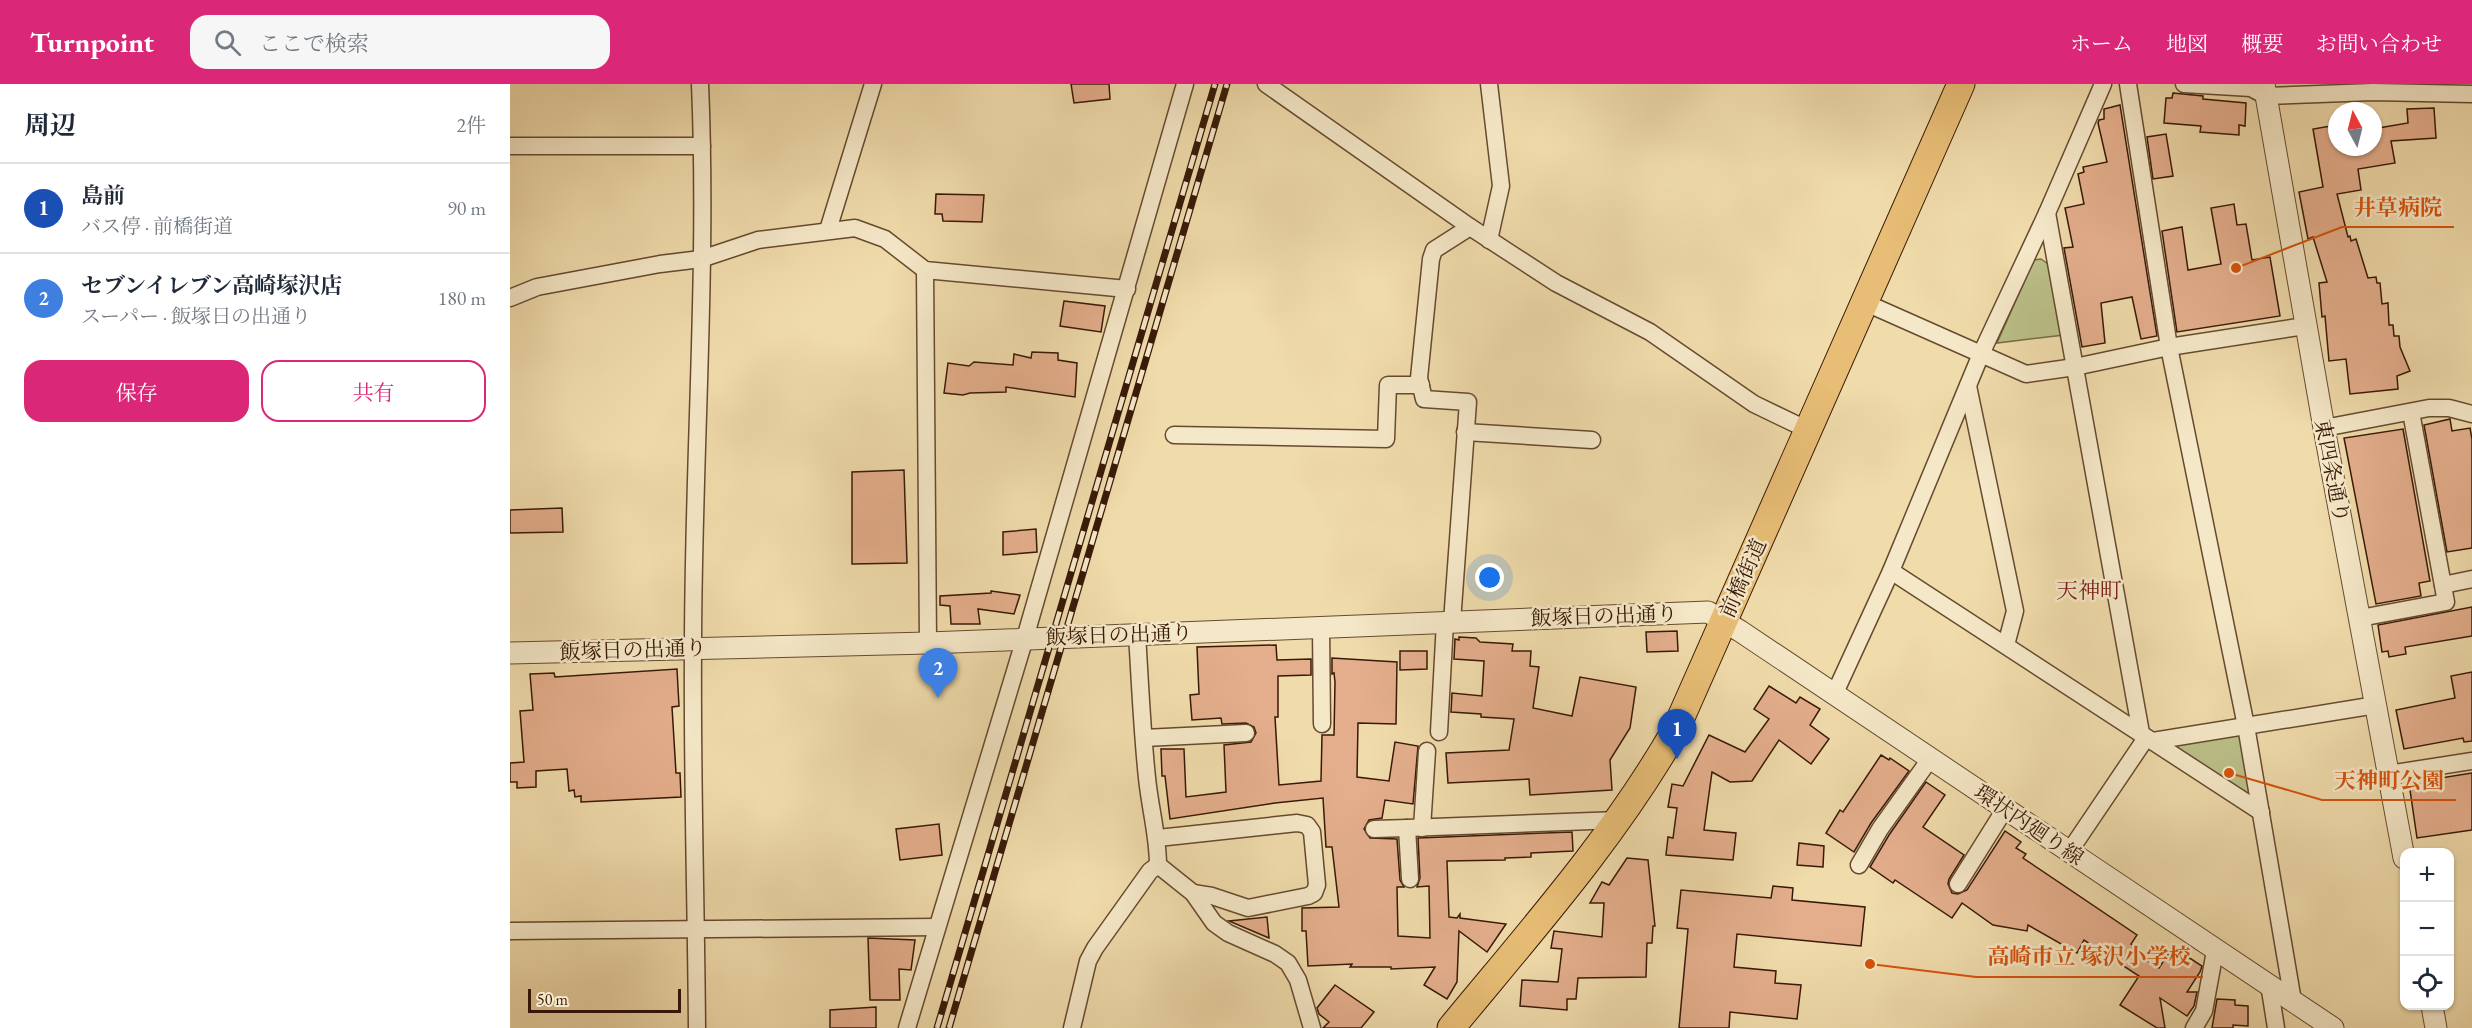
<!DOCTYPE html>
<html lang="ja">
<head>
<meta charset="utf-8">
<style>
	body { margin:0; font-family:"EB Garamond","Noto Serif JP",serif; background:#f6f6f7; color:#1f2937 }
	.controls { position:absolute; right:18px; bottom:18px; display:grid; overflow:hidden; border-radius:12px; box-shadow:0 2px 4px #0004 }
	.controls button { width:54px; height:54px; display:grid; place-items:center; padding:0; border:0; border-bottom:2px solid #e0e1e3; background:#fff; color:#1f2937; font:30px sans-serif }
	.compass { position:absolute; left:1818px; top:18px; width:54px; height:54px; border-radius:50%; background:#fff; box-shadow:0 2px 4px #0004; rotate:353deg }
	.scale { position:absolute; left:18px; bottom:15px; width:153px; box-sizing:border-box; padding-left:6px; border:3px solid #381907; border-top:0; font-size:16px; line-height:21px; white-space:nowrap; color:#381907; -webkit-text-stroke:4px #f5e8c8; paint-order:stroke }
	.you { position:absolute; left:980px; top:494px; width:21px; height:21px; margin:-15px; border:4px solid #fff; border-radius:50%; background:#1a73e8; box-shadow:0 0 0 9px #1a73e833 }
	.badge { display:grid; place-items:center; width:39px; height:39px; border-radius:50%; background:#db2777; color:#fff; font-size:20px; font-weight:700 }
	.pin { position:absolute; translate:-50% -50px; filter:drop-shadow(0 2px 3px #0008) }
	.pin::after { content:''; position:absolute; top:32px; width:21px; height:18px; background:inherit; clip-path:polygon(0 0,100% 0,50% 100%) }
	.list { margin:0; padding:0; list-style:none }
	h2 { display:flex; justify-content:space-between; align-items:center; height:78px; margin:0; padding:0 24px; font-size:26px }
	h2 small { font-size:20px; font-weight:400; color:#747a83 }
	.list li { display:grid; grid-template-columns:39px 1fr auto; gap:18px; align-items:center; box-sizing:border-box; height:90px; padding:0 24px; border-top:2px solid #e0e1e3 }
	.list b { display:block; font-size:22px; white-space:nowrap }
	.list p { margin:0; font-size:20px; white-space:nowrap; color:#747a83 }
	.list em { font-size:20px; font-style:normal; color:#747a83 }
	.actions { display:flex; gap:12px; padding:18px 24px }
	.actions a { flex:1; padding:14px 0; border:2px solid #db2777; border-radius:18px; text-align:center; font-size:21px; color:#db2777 }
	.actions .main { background:#db2777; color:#fff }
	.icon { flex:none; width:33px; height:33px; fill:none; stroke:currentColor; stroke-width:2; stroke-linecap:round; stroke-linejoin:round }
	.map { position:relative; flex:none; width:1962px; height:944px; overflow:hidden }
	header { display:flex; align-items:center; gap:36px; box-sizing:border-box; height:84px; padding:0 30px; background:#db2777; color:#fff }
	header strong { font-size:28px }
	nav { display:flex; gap:33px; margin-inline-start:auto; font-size:21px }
	.search { width:420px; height:54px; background:#f6f6f7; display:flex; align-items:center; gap:15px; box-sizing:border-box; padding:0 21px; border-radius:18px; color:#747a83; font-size:22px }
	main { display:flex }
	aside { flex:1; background:#fff }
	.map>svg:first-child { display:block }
</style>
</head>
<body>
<header>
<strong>Turnpoint</strong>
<div class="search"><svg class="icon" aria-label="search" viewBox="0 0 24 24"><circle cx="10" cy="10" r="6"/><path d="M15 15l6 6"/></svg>ここで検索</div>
<nav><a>ホーム</a><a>地図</a><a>概要</a><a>お問い合わせ</a></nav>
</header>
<main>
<aside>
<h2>周辺<small>2件</small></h2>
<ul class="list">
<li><span class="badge" style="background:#1a4fb4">1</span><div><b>島前</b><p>バス停 · 前橋街道</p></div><em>90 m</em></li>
<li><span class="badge" style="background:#3f7fe0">2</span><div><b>セブンイレブン高崎塚沢店</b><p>スーパー · 飯塚日の出通り</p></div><em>180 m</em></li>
</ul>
<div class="actions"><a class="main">保存</a><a>共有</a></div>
</aside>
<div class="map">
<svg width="1962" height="944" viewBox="0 0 1962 944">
	<rect width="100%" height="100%" fill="#f0dbab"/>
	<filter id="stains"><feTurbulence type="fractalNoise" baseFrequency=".00333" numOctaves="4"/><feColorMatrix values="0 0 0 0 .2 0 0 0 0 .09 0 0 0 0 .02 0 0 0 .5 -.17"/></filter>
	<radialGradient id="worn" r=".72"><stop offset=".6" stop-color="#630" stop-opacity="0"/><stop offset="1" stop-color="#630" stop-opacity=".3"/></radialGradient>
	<g fill="#bbc088" stroke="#7a6c48" stroke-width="1.5">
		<polygon points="1531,175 1541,182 1554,251 1487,259 1524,176"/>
		<polygon points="1733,645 1746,719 1651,658"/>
	</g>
	<g fill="#e4ae8c" stroke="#381907" stroke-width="1.5">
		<polygon points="561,0 599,0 600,15 564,19"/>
		<polygon points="1663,9 1693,12 1693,15 1736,19 1735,42 1729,41 1729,51 1690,48 1691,42 1654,39 1656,14 1662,14"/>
		<polygon points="1610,21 1647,252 1631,255 1622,213 1591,219 1595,259 1572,263 1554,164 1563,163 1555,124 1574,120 1568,90 1574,88 1573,83 1597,78 1588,39 1589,36 1594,35 1594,25"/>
		<polygon points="1924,24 1926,54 1881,57 1885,79 1848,85 1851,106 1827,110 1838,153 1840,152 1841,157 1846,155 1858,194 1866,193 1867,199 1870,199 1872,220 1878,219 1879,241 1883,241 1884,252 1889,252 1890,263 1900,287 1887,292 1888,305 1840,310 1836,275 1819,277 1815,232 1812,233 1809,199 1817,198 1803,153 1798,155 1789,108 1813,103 1803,45 1827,41 1827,63 1863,63 1863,45 1898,39 1897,25"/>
		<polygon points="1656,50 1663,92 1643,95 1637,53"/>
		<polygon points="426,110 474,111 472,138 433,137 432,130 425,130"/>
		<polygon points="1724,120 1727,141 1736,140 1742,176 1760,173 1770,232 1667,248 1652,147 1672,143 1678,186 1711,180 1701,124"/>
		<polygon points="554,217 595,222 591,248 550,242"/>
		<polygon points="522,268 548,269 548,276 567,279 565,313 496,303 496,308 460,309 453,311 434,309 438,279 459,282 464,278 503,281 504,270 521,274"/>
		<polygon points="1940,335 1942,347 1960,344 1962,355 1962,464 1937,468 1914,341"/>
		<polygon points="1893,345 1920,497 1909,499 1911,512 1866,520 1834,354"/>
		<polygon points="394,386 397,479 342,480 342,388"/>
		<polygon points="52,424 53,448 0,449 0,426"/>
		<polygon points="526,445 527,468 493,471 493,448"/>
		<polygon points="481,507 510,511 504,530 468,525 470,540 441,540 440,522 430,521 430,512 481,509"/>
		<polygon points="1962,523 1962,552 1895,563 1896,570 1879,573 1878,567 1872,568 1868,541"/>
		<polygon points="1167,547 1168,567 1137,568 1136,548"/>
		<polygon points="949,553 966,554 970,558 1003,560 1002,567 1021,567 1020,582 1029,583 1023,624 1062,632 1070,593 1126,603 1120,644 1100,676 1102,706 1020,711 1019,695 938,699 936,669 999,666 1004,635 971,633 971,630 941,628 942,609 972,612 974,577 944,575 945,555 949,556"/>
		<polygon points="766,561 767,576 801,575 801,591 768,592 768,633 765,633 769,701 811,697 812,651 824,651 825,598 824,589 822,590 822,574 887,578 886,640 848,639 847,693 879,697 885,658 908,662 903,720 875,716 872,734 859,736 854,745 860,754 887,755 890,796 894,803 887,803 888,852 920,854 919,802 907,803 910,794 908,754 1062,748 1063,767 1021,769 1021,773 995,774 995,776 937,777 939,833 947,834 950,830 950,834 996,840 977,868 949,847 947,898 937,915 914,901 925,883 881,885 881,883 840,883 842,880 798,882 796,847 792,847 792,824 829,823 822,763 816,763 813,714 765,719 660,735 655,692 652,692 651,665 674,665 676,713 716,708 714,661 741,658 746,649 744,643 736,639 712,640 711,634 682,636 680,611 689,610 687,563"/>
		<polygon points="890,567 917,567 917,585 890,586"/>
		<polygon points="167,585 169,622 162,623 166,689 170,689 171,713 71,718 71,712 65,713 64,706 59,707 57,685 26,687 26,703 7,704 7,698 0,698 0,679 14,678 10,627 23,626 20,590 44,589 45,593"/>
		<polygon points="1962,588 1962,657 1954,658 1953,654 1894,665 1886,626 1945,614 1941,592"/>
		<polygon points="1259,602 1286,619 1290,613 1310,625 1300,641 1319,655 1301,680 1269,656 1242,697 1220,698 1202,688 1194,746 1226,749 1223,776 1156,771 1158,753 1163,754 1167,724 1158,723 1162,700 1173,702 1199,651 1235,668 1259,635 1244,625"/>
		<polygon points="1371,671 1379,676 1380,674 1399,687 1361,739 1344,768 1316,749 1330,726 1333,728"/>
		<polygon points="1962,689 1962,746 1907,754 1899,699"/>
		<polygon points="1416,698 1435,711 1413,743 1454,771 1439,795 1438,800 1442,809 1448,810 1457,806 1495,747 1511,758 1506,764 1516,770 1513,774 1627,851 1621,860 1625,863 1622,867 1649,884 1663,863 1692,882 1690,888 1677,908 1687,908 1684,922 1677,932 1650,914 1655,944 1647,944 1610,921 1629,892 1574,856 1567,869 1518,841 1517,847 1483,841 1452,819 1442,834 1385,796 1383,799 1360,783 1379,751"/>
		<polygon points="429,740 432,771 390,776 386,745"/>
		<polygon points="1289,759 1314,762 1313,783 1287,781"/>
		<polygon points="1117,774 1138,776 1145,842 1143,842 1142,859 1137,859 1136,893 1068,894 1066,915 1057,915 1057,926 1010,922 1012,896 1048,898 1052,865 1041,864 1044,847 1092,853 1094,819 1080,819 1092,798 1099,801"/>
		<polygon points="1263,802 1283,804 1282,816 1355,823 1351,862 1227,850 1224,883 1266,887 1265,899 1291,901 1287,935 1220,928 1219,944 1169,944 1178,845 1167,844 1171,806 1261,814"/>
		<polygon points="757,833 759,854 719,837"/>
		<polygon points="358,854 405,856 401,886 389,885 390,916 360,916"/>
		<polygon points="825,901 864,928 851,944 813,944 819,938 809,930 807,924"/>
		<polygon points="1707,915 1725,916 1725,921 1738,922 1738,942 1723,941 1723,944 1702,944"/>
		<polygon points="366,923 366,944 320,944 320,926"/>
	</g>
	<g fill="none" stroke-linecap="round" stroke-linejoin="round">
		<defs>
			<g id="minor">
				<polyline points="756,0 960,143 1046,199 1140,248 1244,320 1298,346"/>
				<polyline points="979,0 991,102 979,156"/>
				<polyline points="1618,0 1659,263 1736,642 1783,917"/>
				<polyline points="1674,0 1741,4 1756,12 1863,8 1962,10"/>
				<polyline points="0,62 192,62"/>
				<polyline points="1537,129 1631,649"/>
				<polyline points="318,146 363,0"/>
				<polyline points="415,186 418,559"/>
				<polyline points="0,214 27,203 150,180 191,175 248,156 345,144 375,155 415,186 617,205"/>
				<polyline points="1356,219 1516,290 1565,283 1659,263 1795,242"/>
				<polyline points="1458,302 1505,527 1496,561"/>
				<polyline points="1814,344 1919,324 1939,324 1962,330"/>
				<polyline points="955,348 1082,356"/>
				<polyline points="664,351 876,355 878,301 911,301"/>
				<polyline points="1381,487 1751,728"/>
				<polyline points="1933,501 1962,495"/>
				<polyline points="1850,534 1936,518 1901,328"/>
				<polyline points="942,538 958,318 914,315 909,294 921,175 924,166 960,143"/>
				<polyline points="811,544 812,640"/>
				<path d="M627 550C630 598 632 646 637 694 640 724 648 752 648 781L683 809 704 839 718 849 765 870 778 879 788 896 802 944"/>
				<polyline points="1324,611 1381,487 1471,270 1537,129 1593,0"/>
				<polyline points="929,648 935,538"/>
				<polyline points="634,654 736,649"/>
				<polyline points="1643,657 1866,621"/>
				<polyline points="1878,690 1962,677"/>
				<polyline points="912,744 917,667"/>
				<polyline points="864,745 897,744"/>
				<polyline points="648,754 787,739 797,741 802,748 807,801 804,809 798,812 738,824 702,812 683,809"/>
				<polyline points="1559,768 1636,654"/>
				<polyline points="1349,781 1370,745 1420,675"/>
				<polyline points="900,795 897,744 1109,736"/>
				<polyline points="1448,800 1495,725"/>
				<polyline points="0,847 427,843"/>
				<polyline points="1759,900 1766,944"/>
				<path d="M187 944C186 818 182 691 183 564 183 376 198 188 190 0"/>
				<polyline points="397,944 515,554 675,0"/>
				<polyline points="562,944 578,877 585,864 640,787 648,781"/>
				<polyline points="1684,944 1694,927 1705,867"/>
			</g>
			<g id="tertiary">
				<polyline points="1754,0 1814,344 1894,774"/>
				<polyline points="0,569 418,559 1198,528 1230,547 1823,944"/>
				<polyline points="1922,922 1926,944"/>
			</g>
			<path id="primary" d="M941 944C1020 848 1103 755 1165 647L1451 0"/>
		</defs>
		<use href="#minor" stroke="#664a30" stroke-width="19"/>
		<use href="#tertiary" stroke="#664a30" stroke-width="23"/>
		<use href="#primary" stroke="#381907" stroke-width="29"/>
		<use href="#minor" stroke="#f5e8c8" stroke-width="16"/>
		<use href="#tertiary" stroke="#f5e8c8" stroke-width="21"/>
		<use href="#primary" stroke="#e8be76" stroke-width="27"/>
		<defs>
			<g id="rail">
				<polyline points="427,944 705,0"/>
				<polyline points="439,944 717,0"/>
			</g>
		</defs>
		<use href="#rail" stroke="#381907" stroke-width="7"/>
		<use href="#rail" stroke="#f5e8c8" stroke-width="4.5" stroke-dasharray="14" stroke-linecap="butt"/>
	</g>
	<g text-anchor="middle" stroke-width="5" stroke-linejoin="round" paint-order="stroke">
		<g font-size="21" fill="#381907" stroke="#f5e8c8">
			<text transform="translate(1822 387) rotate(79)" y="7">東四条通り</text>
			<text transform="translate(1233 494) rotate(-66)" y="7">前橋街道</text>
			<text transform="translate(1094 532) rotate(-2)" y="7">飯塚日の出通り</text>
			<text transform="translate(609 551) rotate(-2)" y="7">飯塚日の出通り</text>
			<text transform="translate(123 566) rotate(-2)" y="7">飯塚日の出通り</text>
			<text transform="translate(1519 741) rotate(34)" y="7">環状内廻り線</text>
		</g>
		<g font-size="22" fill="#7a1f14" stroke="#f5e8c8">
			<text x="1579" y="514">天神町</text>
		</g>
	</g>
	<path fill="none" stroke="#d6530c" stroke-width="2" d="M1726 184L1832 143H1944M1719 689L1812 716H1946M1360 880L1466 893H1693"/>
	<g fill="#d6530c" stroke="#f5e8c8" stroke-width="2">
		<circle cx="1726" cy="184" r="6"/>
		<circle cx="1719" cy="689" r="6"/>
		<circle cx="1360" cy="880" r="6"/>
	</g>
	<g font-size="22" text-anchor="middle" font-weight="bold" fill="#d6530c" stroke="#f5e8c8" stroke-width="5" stroke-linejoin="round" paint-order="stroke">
		<text x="1888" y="131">井草病院</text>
		<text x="1879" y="704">天神町公園</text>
		<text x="1579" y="880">高崎市立 塚沢小学校</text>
	</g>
	<rect width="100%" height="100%" filter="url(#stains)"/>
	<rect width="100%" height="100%" fill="url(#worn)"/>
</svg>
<div class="controls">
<button>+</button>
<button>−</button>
<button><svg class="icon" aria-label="locate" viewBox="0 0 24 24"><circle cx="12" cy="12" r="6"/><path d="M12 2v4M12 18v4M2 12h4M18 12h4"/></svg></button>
</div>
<svg class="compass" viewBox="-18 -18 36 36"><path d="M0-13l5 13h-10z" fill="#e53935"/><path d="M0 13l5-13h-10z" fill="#747a83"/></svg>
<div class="scale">50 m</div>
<div class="you"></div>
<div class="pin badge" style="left:1167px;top:675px;background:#1a4fb4">1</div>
<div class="pin badge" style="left:428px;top:614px;background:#3f7fe0">2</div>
</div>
</main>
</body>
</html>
